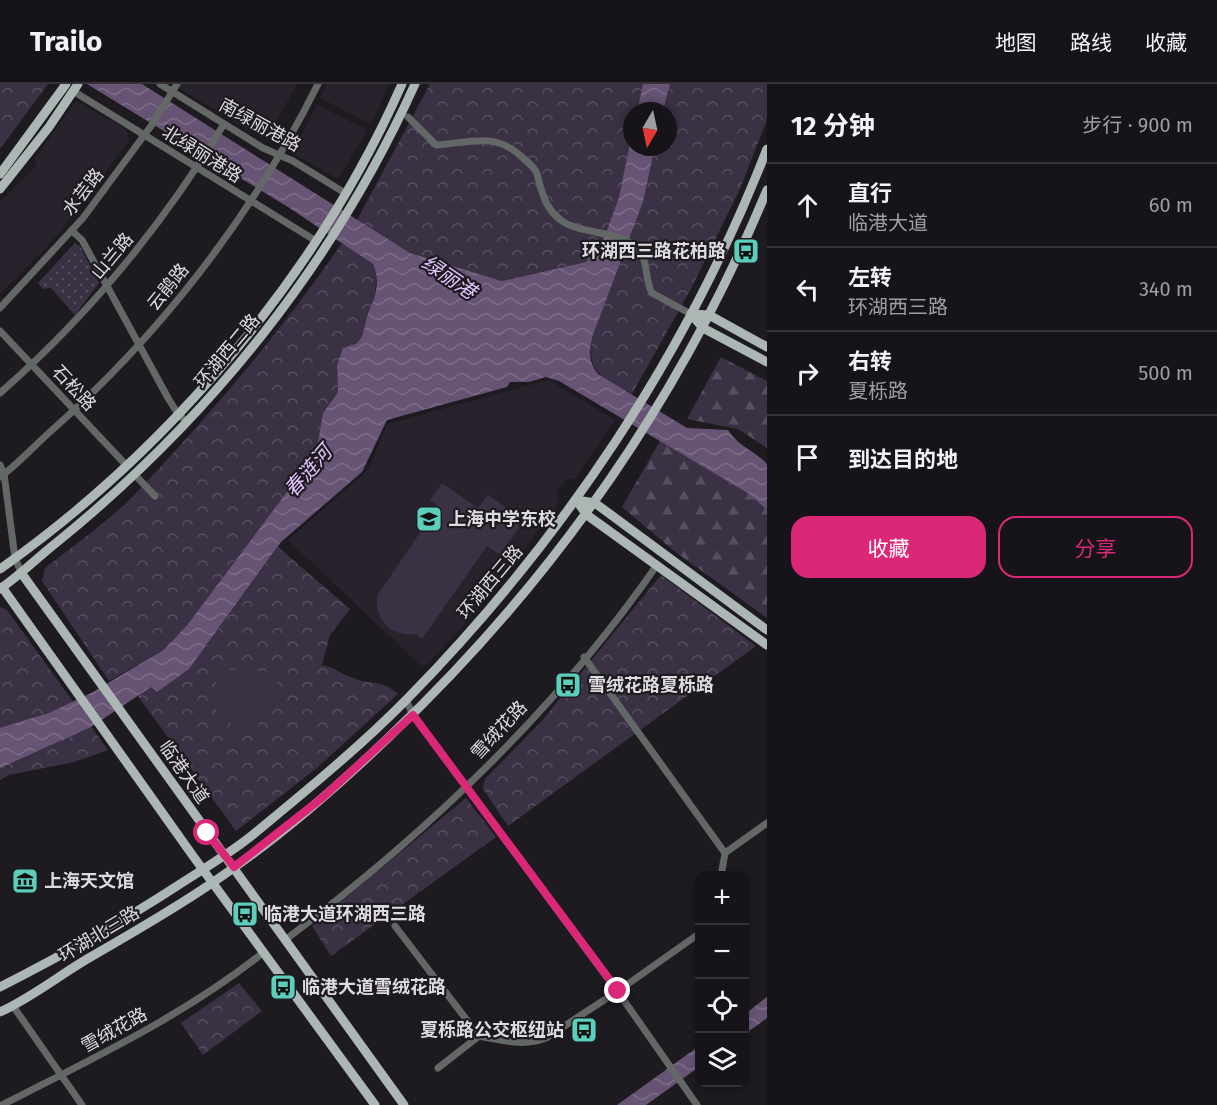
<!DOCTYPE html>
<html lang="zh">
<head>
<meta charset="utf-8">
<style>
	body { margin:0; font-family:"Fira Sans","Noto Sans SC",sans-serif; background:#1f1d21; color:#f1f3f6 }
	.controls { position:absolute; right:18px; bottom:18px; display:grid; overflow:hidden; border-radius:12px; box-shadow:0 3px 9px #0003 }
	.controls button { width:54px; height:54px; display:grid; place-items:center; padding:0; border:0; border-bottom:2px solid #353337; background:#161418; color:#f1f3f6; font:30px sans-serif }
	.compass { position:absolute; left:623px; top:18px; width:54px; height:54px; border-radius:50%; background:#161418; box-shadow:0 3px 9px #0003; rotate:189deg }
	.stop { position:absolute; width:18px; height:18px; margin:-14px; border:4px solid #db2777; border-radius:50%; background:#fff }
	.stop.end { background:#db2777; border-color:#fff; box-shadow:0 2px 6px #0008 }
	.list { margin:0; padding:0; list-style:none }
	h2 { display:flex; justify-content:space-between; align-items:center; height:78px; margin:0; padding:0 24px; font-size:26px }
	h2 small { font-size:20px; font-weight:400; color:#9e9ea2 }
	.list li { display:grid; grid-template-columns:39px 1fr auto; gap:18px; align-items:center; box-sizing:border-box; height:84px; padding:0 24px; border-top:2px solid #353337 }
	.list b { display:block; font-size:22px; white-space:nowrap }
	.list p { margin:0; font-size:20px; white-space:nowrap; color:#9e9ea2 }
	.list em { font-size:20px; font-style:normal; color:#9e9ea2 }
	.actions { display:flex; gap:12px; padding:18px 24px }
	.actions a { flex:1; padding:14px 0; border:2px solid #db2777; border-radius:18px; text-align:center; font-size:21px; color:#db2777 }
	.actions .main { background:#db2777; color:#fff }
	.icon { flex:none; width:33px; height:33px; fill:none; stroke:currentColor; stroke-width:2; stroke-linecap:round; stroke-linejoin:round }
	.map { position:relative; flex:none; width:767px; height:1021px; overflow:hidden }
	header { display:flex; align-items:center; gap:36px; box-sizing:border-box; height:84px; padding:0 30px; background:#161418; border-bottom:2px solid #353337 }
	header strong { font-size:28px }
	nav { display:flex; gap:33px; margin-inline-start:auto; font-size:21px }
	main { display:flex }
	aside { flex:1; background:#161418 }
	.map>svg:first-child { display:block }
</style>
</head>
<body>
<header>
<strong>Trailo</strong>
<nav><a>地图</a><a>路线</a><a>收藏</a></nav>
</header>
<main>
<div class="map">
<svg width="767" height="1021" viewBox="0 0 767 1021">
	<defs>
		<pattern id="grass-dots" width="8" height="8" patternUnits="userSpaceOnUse" patternTransform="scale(1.5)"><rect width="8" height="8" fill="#3b3144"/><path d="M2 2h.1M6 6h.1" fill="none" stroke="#574e5f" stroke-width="1.8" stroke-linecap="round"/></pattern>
		<pattern id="forest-firs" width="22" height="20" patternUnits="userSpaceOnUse" patternTransform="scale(1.5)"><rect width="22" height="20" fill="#3b3144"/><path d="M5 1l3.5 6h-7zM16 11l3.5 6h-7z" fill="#574e5f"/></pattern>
		<pattern id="park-crowns" width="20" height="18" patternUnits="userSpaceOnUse" patternTransform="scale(1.5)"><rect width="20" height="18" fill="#3b3144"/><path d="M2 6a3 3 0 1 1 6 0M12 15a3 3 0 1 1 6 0" fill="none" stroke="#574e5f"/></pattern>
		<pattern id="water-waves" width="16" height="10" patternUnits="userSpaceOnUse" patternTransform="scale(1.5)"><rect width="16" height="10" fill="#675475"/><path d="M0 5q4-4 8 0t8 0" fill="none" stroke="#7c6c88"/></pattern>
	</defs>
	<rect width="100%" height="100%" fill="#1d1a20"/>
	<g fill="#28222d">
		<polygon points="172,0 297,0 270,49 262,54"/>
		<polygon points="327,0 389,0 371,40 320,14"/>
		<polygon points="76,17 124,44 128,49 129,56 92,107 49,161 0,210 0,118 36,82 35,74"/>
		<polygon points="317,21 368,46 338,95 294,70 295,63"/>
		<polygon points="548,296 615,336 575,395 567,395 557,406 559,418 494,507 429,579 421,582 288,456 364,390 372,378 387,340"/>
	</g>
	<polygon fill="url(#grass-dots)" points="75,159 80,162 99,199 75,231 51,204 43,205 38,199"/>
	<g fill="url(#forest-firs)">
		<polygon points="721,273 767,297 767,364 738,345 687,335"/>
		<polygon points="660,357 749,410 767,426 767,534 674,467 622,423"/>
	</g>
	<g fill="url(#park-crowns)">
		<polygon points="0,0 48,0 0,65"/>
		<path d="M430 0H643L637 27H632C632 67 623 115 605 151 600 161 592 170 586 178L502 197 410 169 357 136Z"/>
		<path d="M670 0H767V36L740 105 692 203 632 310C603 293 585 290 593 251L643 118 655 63H668V27H663Z"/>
		<path d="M342 159C351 165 366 172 373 180 383 193 367 250 356 260 353 262 347 263 343 265L337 281 338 308 323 329 316 369 188 540 165 565 109 597 42 497 45 484C77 459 112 435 140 405 213 327 281 248 342 159Z"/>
		<path d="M278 463 350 525 330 551 322 581C334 583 341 590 353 594 371 602 380 594 398 610L318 683 236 747 137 611 206 562Z"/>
		<polygon points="661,491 756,562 508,742 483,705 485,695 540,639"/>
		<polygon points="0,523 7,526 108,666 74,678 9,691 0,696"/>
		<polygon points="466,714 496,753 331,872 312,842"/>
		<polygon points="239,899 262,927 203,971 181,939"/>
	</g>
	<g fill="#3b3144">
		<path d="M442 399 478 424 488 411 524 436 500 471 487 462 422 555 416 550C392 553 375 537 377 512L438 422 430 416Z"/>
		<polygon points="216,585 270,588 278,597 256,647 234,643 216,625"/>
	</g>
	<g fill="url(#water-waves)">
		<path d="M87 0H142L410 169 502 197 586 178 605 152 619 113 632 50V63H655L643 118 593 251C589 267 588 277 598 290L687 344 728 346C741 365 753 365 767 380V426L749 410 559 297 546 293 529 298H510L507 303 387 336 362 388 281 458 189 585 157 608 151 603 91 643 0 684V644L49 629 93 608 165 565 188 540 316 369 323 329 338 308 337 281 343 264C347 263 353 262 356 260 365 252 364 240 368 230 375 213 381 198 373 180L288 123Z"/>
		<polygon points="643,0 670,0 663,27 637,27"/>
		<polygon points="767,913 767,934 745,950 745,930"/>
		<polygon points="699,962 699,983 646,1021 617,1021"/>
	</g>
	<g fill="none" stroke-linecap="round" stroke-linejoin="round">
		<g stroke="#636867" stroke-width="7">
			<polyline points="160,0 263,64 293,77 345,109"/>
			<polyline points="73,7 316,157"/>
			<path d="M408 33 436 61C470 59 494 47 522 73 527 78 535 83 537 90 542 109 545 125 562 137 581 151 627 146 641 169 648 180 645 197 652 209L691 230"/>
			<polyline points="72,147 82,156 168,314 178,330 187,338"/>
			<polyline points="0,224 83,134 151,42 177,0"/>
			<polyline points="0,247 126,381"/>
			<path d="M0 309C89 231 163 141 224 40"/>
			<polyline points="0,381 4,390 15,474 22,490"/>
			<polyline points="135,391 155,412"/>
			<path d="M0 393C18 380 34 362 51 347 160 251 253 131 318 0"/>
			<polyline points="584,573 725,769"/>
			<polyline points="406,616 413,631 623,915 697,1021"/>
			<polyline points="721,792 725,769 767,739"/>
			<path d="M395 842 479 952C502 956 523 963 546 954L618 907 700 849"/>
			<path d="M285 856C425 751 557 625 657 481"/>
			<polyline points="13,922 82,1021"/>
			<polyline points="438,984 479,952"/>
			<path d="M2 1021C92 975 185 931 264 868"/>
		</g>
		<g stroke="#acb6b4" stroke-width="9">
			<polyline points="0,90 66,0"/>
			<polyline points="0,105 49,43 78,0"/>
			<polyline points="691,230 703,244 767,278"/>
			<polyline points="691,230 709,231 767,263"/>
			<polyline points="576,416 587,431 767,561"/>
			<polyline points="576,416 595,419 767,546"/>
			<path d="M0 485C169 366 319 189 402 0"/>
			<polyline points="22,490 404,1021"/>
			<polyline points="2,503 193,772 375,1021"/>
			<path d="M0 505C20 491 37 474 56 459 209 335 334 180 415 0"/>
			<path d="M0 903C61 872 120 839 177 802 203 785 231 769 255 749 307 706 360 663 408 614 562 457 687 271 767 65"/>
			<path d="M0 928C33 913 62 889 94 871 134 848 174 825 212 799 275 757 335 705 390 652 555 495 680 316 767 106"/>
		</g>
	</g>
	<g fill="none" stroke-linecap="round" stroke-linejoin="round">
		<polyline stroke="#db2777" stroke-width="8" points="207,749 234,783 322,714 413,631 618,907"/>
	</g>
	<defs>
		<symbol id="bus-square" viewBox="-11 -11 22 22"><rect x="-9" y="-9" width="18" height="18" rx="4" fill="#5bcebc" stroke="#1d1a20"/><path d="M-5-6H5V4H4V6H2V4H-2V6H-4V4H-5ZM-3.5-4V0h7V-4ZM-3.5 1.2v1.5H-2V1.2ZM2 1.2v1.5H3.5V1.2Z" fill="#111"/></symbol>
		<symbol id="school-square" viewBox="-11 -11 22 22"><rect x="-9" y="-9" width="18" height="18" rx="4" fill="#5bcebc" stroke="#1d1a20"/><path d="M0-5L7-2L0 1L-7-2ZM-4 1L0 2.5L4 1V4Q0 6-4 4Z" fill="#111"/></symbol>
		<symbol id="museum-square" viewBox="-11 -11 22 22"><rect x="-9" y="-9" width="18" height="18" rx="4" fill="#5bcebc" stroke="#1d1a20"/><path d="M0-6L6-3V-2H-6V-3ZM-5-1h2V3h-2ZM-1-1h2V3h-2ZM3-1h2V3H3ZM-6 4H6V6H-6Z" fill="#111"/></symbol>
	</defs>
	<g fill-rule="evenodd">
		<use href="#bus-square" x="731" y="152" width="30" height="30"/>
		<use href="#school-square" x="414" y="420" width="30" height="30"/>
		<use href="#bus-square" x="553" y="586" width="30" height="30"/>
		<use href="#museum-square" x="10" y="782" width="30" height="30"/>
		<use href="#bus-square" x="230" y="815" width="30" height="30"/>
		<use href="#bus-square" x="268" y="888" width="30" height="30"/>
		<use href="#bus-square" x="569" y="931" width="30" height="30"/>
	</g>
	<g text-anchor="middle" stroke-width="4.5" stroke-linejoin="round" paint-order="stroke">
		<g font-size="18" fill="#dedbe0" stroke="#1d1a20">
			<text transform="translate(260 41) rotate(29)" y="6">南绿丽港路</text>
			<text transform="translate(202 70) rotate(32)" y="6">北绿丽港路</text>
			<text transform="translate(83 108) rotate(-52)" y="6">水芸路</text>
			<text transform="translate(112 172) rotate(-50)" y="6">山兰路</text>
			<text transform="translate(168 203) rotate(-51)" y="6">云鹃路</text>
			<text transform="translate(227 267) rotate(-50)" y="6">环湖西二路</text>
			<text transform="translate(74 304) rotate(47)" y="6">石松路</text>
			<text transform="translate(490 498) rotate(-50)" y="6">环湖西三路</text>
			<text transform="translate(499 646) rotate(-47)" y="6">雪绒花路</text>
			<text transform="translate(184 688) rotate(55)" y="6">临港大道</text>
			<text transform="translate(99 850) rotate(-31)" y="6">环湖北三路</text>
			<text transform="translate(114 946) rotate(-29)" y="6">雪绒花路</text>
		</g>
		<g font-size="18" font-weight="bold" fill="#dedbe0" stroke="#1d1a20" text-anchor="start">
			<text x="726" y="173" text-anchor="end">环湖西三路花柏路</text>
			<text x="448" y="441">上海中学东校</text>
			<text x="588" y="607">雪绒花路夏栎路</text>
			<text x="44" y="803">上海天文馆</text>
			<text x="264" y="836">临港大道环湖西三路</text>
			<text x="302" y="909">临港大道雪绒花路</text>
			<text x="564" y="952" text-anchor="end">夏栎路公交枢纽站</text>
		</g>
		<g font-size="20" font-style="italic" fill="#e3c3fd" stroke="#1d1a20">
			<text transform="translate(449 193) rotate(34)" y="7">绿丽港</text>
			<text transform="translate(308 387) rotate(-49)" y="7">春涟河</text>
		</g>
	</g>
</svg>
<div class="controls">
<button>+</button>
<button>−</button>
<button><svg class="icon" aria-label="locate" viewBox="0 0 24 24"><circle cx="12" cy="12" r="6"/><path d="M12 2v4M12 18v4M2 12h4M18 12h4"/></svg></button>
<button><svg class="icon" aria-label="layers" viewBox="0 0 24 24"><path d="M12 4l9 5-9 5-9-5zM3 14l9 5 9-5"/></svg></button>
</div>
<svg class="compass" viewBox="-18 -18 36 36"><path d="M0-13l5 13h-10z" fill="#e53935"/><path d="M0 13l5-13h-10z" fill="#9e9ea2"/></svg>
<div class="stop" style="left:207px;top:749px"></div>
<div class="stop end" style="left:618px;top:907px"></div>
</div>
<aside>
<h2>12 分钟<small>步行 · 900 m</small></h2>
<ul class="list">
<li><svg class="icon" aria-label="ahead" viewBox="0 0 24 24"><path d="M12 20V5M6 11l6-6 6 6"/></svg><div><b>直行</b><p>临港大道</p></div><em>60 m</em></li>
<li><svg class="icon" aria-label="left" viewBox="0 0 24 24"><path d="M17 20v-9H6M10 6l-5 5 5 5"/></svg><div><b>左转</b><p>环湖西三路</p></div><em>340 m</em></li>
<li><svg class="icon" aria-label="right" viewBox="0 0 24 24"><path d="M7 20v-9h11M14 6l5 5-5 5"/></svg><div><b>右转</b><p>夏栎路</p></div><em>500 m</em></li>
<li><svg class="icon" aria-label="arrive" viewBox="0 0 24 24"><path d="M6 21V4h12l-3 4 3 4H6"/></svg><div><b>到达目的地</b></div></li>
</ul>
<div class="actions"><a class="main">收藏</a><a>分享</a></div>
</aside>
</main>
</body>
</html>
